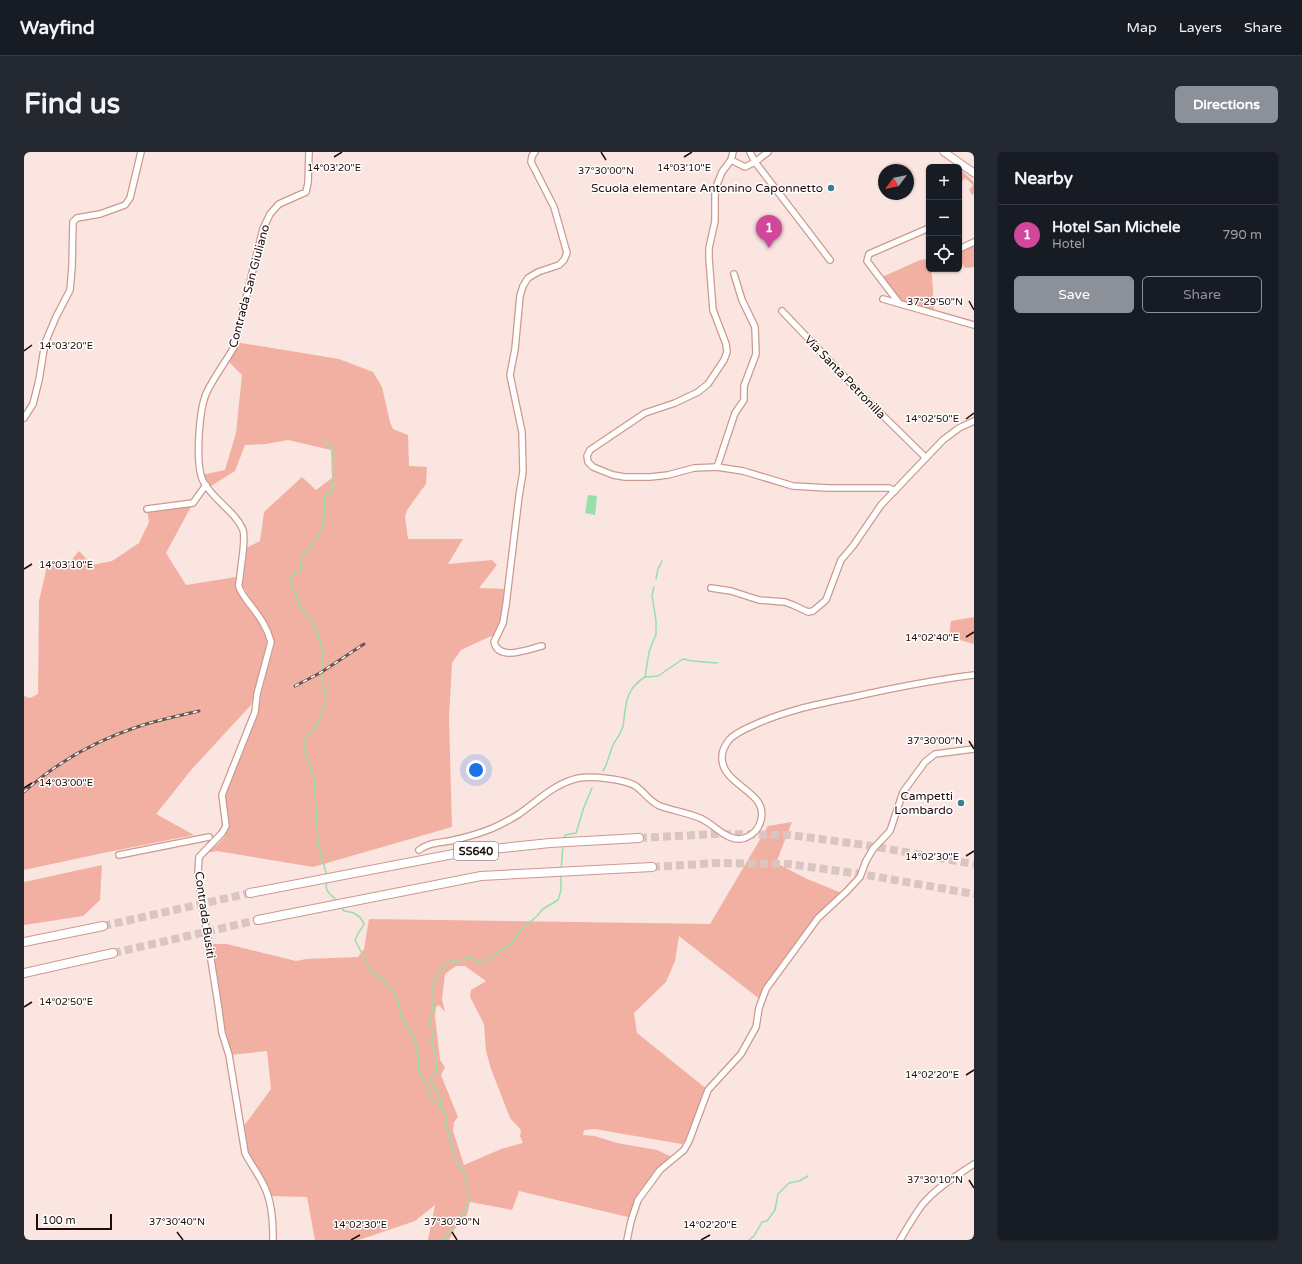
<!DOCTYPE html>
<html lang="en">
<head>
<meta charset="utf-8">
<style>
	body { margin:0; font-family:"Varela Round",sans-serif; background:#242831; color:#f1f3f6 }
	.controls { position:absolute; right:12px; top:12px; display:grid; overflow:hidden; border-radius:6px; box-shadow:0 1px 3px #0004 }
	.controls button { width:36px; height:36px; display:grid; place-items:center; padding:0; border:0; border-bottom:1px solid #363941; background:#171b24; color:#f1f3f6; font:20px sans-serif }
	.compass { position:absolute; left:854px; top:12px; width:36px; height:36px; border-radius:50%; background:#171b24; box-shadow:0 1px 3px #0004; rotate:238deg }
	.scale { position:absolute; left:12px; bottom:10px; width:76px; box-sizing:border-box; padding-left:4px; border:2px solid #1f0d09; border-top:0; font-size:11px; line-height:14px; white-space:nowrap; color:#1f0d09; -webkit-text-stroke:3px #fff; paint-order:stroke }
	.you { position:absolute; left:452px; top:618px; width:14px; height:14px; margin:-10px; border:3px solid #fff; border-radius:50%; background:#1a73e8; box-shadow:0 0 0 6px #1a73e833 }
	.badge { display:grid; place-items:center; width:26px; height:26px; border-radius:50%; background:#8c9099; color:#fff; font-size:13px; font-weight:700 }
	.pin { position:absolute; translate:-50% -33px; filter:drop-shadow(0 1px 2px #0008) }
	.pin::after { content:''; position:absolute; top:21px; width:14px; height:12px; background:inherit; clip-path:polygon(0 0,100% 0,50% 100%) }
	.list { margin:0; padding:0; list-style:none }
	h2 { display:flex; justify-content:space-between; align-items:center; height:52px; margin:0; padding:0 16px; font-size:17px }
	h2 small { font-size:13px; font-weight:400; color:#9ea1a6 }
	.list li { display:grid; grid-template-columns:26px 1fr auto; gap:12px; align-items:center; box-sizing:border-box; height:60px; padding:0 16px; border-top:1px solid #363941 }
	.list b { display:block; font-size:15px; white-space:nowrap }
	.list p { margin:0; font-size:13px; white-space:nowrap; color:#9ea1a6 }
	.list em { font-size:13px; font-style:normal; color:#9ea1a6 }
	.actions { display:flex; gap:8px; padding:12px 16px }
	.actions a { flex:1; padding:9px 0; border:1px solid #8c9099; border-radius:6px; text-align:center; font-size:14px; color:#8c9099 }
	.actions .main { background:#8c9099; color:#fff }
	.icon { flex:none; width:22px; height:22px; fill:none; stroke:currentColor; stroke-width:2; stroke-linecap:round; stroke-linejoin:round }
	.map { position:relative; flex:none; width:950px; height:1088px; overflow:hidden; border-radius:6px }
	header { display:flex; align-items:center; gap:24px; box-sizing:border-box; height:56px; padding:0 20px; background:#171b24; border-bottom:1px solid #363941 }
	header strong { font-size:19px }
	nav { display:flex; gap:22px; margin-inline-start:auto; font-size:14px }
	.intro { display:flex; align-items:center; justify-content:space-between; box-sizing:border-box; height:96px; padding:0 24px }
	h1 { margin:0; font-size:28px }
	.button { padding:10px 18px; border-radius:6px; background:#8c9099; color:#fff; font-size:14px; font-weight:700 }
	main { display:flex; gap:24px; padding:0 24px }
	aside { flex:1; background:#171b24; border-radius:6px; box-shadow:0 1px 3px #0004 }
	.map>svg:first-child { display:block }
</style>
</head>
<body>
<header>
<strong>Wayfind</strong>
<nav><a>Map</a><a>Layers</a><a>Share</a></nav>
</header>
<div class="intro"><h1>Find us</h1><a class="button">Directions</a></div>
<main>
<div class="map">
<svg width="950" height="1088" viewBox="0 0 950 1088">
	<rect width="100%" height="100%" fill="#fbe5e0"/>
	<g fill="#f2b0a3" fill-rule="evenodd">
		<polygon points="939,20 950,30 950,42 948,43 945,38 949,33 941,26 935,33 935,23"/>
		<polygon points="950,93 950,115 941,116 935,104 935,101"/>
		<polygon points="902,107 908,123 910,158 875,149 858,125 896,108"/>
		<polygon points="211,190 315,207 349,220 358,235 366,270 369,277 384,283 385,314 403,315 402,332 383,358 381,365 384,387 439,387 424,412 468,408 473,413 455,436 484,437 482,453 472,483 465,485 437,498 428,511 425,566 428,675 289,715 193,699 183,701 195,691 201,684 204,676 201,642 222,588 232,565 238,538 250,494 245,476 218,433 220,424 222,396 236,389 240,360 278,325 292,338 308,326 307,298 264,288 242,292 221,293 211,319 184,336 177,323 201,318 212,281 218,223 203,208"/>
		<path d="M169 351 142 401 162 433 212 425C212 430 212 434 213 438 220 458 240 466 243 490L227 553 168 617 132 662 170 683 79 701 0 718V544L6 546 14 542 15 449 23 414 29 408 37 411 38 416 40 417 55 399 68 413 88 409 115 391 125 370 123 357Z"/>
		<polygon points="950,465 950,492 925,485 927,469"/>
		<path d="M768 670 752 711 781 726 820 742 794 766 758 814 738 849 655 784 651 809 642 830 610 861 613 881 684 938 663 993 571 977 560 978 559 983 571 984 593 991 633 998 650 1006 626 1030 608 1066 495 1039 488 1058 446 1050 443 1063 430 1078 425 1088H404L411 1053 391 1069 335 1088H291L283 1045 244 1044 228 1015 217 978 247 937 243 899 205 903 184 792H203L272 809 282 807 334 805 340 797 345 767 686 772 744 674ZM432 814H441L462 829 447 838 446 845 460 872 462 899 467 917 486 966 497 978 496 984 499 991 477 997 440 1013 429 979 430 970 434 965 417 923 421 915 416 908 411 864 412 855 415 853 421 860 418 847 421 822Z"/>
		<polygon points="78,713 76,748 59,764 0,773 0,730"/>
	</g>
	<polygon fill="#96e0aa" points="564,343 573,344 571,363 561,361"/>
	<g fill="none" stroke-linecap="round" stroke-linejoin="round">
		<g stroke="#96e0aa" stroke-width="1.5">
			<polyline points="632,427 634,417 638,409"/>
			<path d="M298 517V497L292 476 274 451V447C269 438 266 436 267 425L276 418 278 404C288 396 300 376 301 363 301 357 300 351 301 344 303 343 306 342 307 340 310 335 311 301 307 295 305 292 302 291 301 288"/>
			<polyline points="298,523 302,551 292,575 283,584 280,590 280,597 290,625 294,688 296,699 303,724"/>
			<polyline points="621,525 634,524 659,507 668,509 693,511"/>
			<path d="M579 619C584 611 585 602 589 593 592 587 597 582 599 574 600 569 600 564 601 559 603 543 607 534 621 525L625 500 632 482V469L628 443 630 435"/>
			<polyline points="540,688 541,683 552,681 560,655 568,636"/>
			<polyline points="537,718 539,694"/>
			<path d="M303 730C300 740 307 742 313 749"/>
			<path d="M316 754 320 759C330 760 336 763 340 772 337 778 333 782 331 788L348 821 359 828 369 839 373 846 377 864 391 888 395 912 394 918 404 937 406 945 416 954 422 963V972L432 1011 438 1016 443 1031 444 1050 441 1060 419 1088"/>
			<path d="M418 957 415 943 407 930V926L413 921 411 901 407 888C410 882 407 879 407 872 406 859 413 847 407 834L417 816 422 812 428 809 447 806 457 812 476 798 486 793 491 788 494 781 500 775 513 764 519 757 534 748 537 738V723"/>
			<polyline points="725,1088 730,1084 738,1070 743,1069 751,1058 754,1042 765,1031 775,1029 784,1024"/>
		</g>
		<g stroke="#dac5c0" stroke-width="8" stroke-dasharray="8 4" stroke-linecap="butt">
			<polyline points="615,686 691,682 766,683 841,693 950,712"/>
			<polyline points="628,715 692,711 764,712 837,722 950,742"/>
			<polyline points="79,774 226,741"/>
			<polyline points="89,801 234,768"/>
		</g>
		<defs>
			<g id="minor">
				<path d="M511 0 508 4 507 10 530 55 543 101 540 108 535 113 514 120 504 126 499 134 496 144 491 197 486 223 498 280 499 320 495 344 482 453 479 471 470 490C475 510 504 497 518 494"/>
				<polyline points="709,0 707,8 698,20 692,35 691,42 691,69 685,96 685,106 689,158 702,192 703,200 700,208 684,232 674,240 651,251 621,261 566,298 563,304 564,310 569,315 589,323 601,325 626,325 644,323 670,316 693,315 719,319 769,334 804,336 865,336 871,339"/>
				<polyline points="726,0 731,10 744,0"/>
				<polyline points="707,8 721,15 731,10 806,108"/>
				<polyline points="935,97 950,90"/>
				<polyline points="859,147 950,173"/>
				<polyline points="875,151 843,109 845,102 905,76"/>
				<polyline points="758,159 837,242 902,306"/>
				<polyline points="0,266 9,252 15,228 21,191 32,165 46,138 48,115 49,70 53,66 76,62 101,53 106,46 117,0"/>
				<polyline points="693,315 711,261 720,248 720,234 732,202 731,175 718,148 710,122"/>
				<polyline points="123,357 169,351 182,333"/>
				<polyline points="687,436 707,439 735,448 761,450 769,453 784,460 789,459 802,448 817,408 829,394 857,353 919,288 935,276 950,269"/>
				<path d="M395 698C405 690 418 691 430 688 443 685 457 681 469 676 478 672 487 667 495 662 515 648 531 631 555 626 568 624 603 627 613 635 621 641 626 650 636 654 650 659 665 661 678 667 692 674 704 691 721 686 728 683 734 678 736 671 748 639 697 635 698 605 698 599 701 593 705 588 711 581 721 577 730 573 762 558 795 552 829 545 869 536 910 528 950 523"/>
				<polyline points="95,703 185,685"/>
				<path d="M249 1088C249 1069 248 1047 238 1030 233 1020 226 1011 221 1001L205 903 198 881 194 852 176 738 174 720 175 705 198 681 202 674 198 643 231 560 233 542 247 490C243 474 234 463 225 451 221 446 217 441 215 435 214 432 216 428 216 424 217 413 222 387 219 378 212 360 189 348 179 329 171 313 175 259 182 242 189 226 201 211 210 195L239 77 246 62 255 52 282 40 284 31 285 0"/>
				<polyline points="603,1088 607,1069 614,1048 636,1018 660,998 665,989 684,938 717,902 732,875 735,856 742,837 794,766 823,739 836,725 842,709 849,697 866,679 879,640 901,610 911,602 950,597"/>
				<path d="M876 1088C883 1076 890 1064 898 1053 912 1036 932 1024 950 1012"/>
			</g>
			<polyline id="major" points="920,0 950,21"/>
			<g id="highway">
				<polyline points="226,741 440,700 526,691 615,686"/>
				<polyline points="234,768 457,724 628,715"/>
				<polyline points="0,790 79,774"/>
				<polyline points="0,821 89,801"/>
			</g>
		</defs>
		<use href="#minor" stroke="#cd998e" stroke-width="8"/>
		<use href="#major" stroke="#cd998e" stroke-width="9"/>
		<use href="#highway" stroke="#cd998e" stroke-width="10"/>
		<use href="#minor" stroke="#fff" stroke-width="5.5"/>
		<use href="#major" stroke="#fff" stroke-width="7"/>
		<use href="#highway" stroke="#fff" stroke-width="8"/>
		<defs>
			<g id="rail">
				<polyline points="271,534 296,521 340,492"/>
				<path d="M0 640C32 611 71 589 113 575 133 568 154 564 175 559"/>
			</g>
		</defs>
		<use href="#rail" stroke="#695651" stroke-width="3"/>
		<use href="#rail" stroke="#fff" stroke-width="1.5" stroke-dasharray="4.5" stroke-linecap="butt"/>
	</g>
	<path fill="none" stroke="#1f0d09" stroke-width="1.5" d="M577 0 582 8M310 5 318 0M660 5 668 0M945 149 950 158M0 199 8 193M942 267 950 261M0 417 8 412M942 485 950 480M945 589 950 597M0 636 8 631M942 704 950 699M0 855 8 850M942 923 950 918M945 1028 950 1036M153 1080 159 1088M428 1080 433 1088M327 1088 336 1083M677 1088 686 1083"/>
	<g fill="#3a7f8c" stroke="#fff" stroke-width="1.5">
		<circle cx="807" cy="36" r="4"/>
		<circle cx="937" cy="651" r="4"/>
	</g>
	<g text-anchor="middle" stroke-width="3" stroke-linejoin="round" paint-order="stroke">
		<rect fill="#fff" stroke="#625653" stroke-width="1" x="430" y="690" width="44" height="18" rx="3"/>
		<g font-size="11" font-weight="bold" fill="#1f0d09">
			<text x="452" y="703">SS640</text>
		</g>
		<g font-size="12" fill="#1f0d09" stroke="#fff" text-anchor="end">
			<text x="799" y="40">Scuola elementare Antonino Caponnetto</text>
			<text x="929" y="648">Campetti<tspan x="929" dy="14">Lombardo</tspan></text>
		</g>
		<g font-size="12" fill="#1f0d09" stroke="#fff">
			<text transform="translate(225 134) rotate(-75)" y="4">Contrada San Giuliano</text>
			<text transform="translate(821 225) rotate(46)" y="4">Via Santa Petronilla</text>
			<text transform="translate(181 763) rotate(82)" y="4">Contrada Busiti</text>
		</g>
	</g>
	<g font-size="10" text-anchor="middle" fill="#1f0d09" stroke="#fff" stroke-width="3" stroke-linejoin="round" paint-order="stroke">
		<text x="310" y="19">14°03'20"E</text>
		<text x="660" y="19">14°03'10"E</text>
		<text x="582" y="22">37°30'00"N</text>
		<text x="911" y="153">37°29'50"N</text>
		<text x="42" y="197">14°03'20"E</text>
		<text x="908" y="270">14°02'50"E</text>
		<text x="42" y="416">14°03'10"E</text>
		<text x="908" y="489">14°02'40"E</text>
		<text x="911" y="592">37°30'00"N</text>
		<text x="42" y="634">14°03'00"E</text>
		<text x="908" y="708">14°02'30"E</text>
		<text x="42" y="853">14°02'50"E</text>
		<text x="908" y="926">14°02'20"E</text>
		<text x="911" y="1031">37°30'10"N</text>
		<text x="153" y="1073">37°30'40"N</text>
		<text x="428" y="1073">37°30'30"N</text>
		<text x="336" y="1076">14°02'30"E</text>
		<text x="686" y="1076">14°02'20"E</text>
	</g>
</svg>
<div class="controls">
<button>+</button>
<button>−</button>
<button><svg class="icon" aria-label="locate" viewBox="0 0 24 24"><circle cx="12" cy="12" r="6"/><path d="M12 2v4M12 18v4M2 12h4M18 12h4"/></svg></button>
</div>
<svg class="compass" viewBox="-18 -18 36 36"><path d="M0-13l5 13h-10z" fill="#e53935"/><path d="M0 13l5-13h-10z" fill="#9ea1a6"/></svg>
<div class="scale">100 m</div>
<div class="you"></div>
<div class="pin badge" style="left:745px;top:96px;background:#d1479c">1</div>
</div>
<aside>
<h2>Nearby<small></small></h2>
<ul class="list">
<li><span class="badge" style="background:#d1479c">1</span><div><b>Hotel San Michele</b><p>Hotel</p></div><em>790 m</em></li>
</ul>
<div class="actions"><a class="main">Save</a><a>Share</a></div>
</aside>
</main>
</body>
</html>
